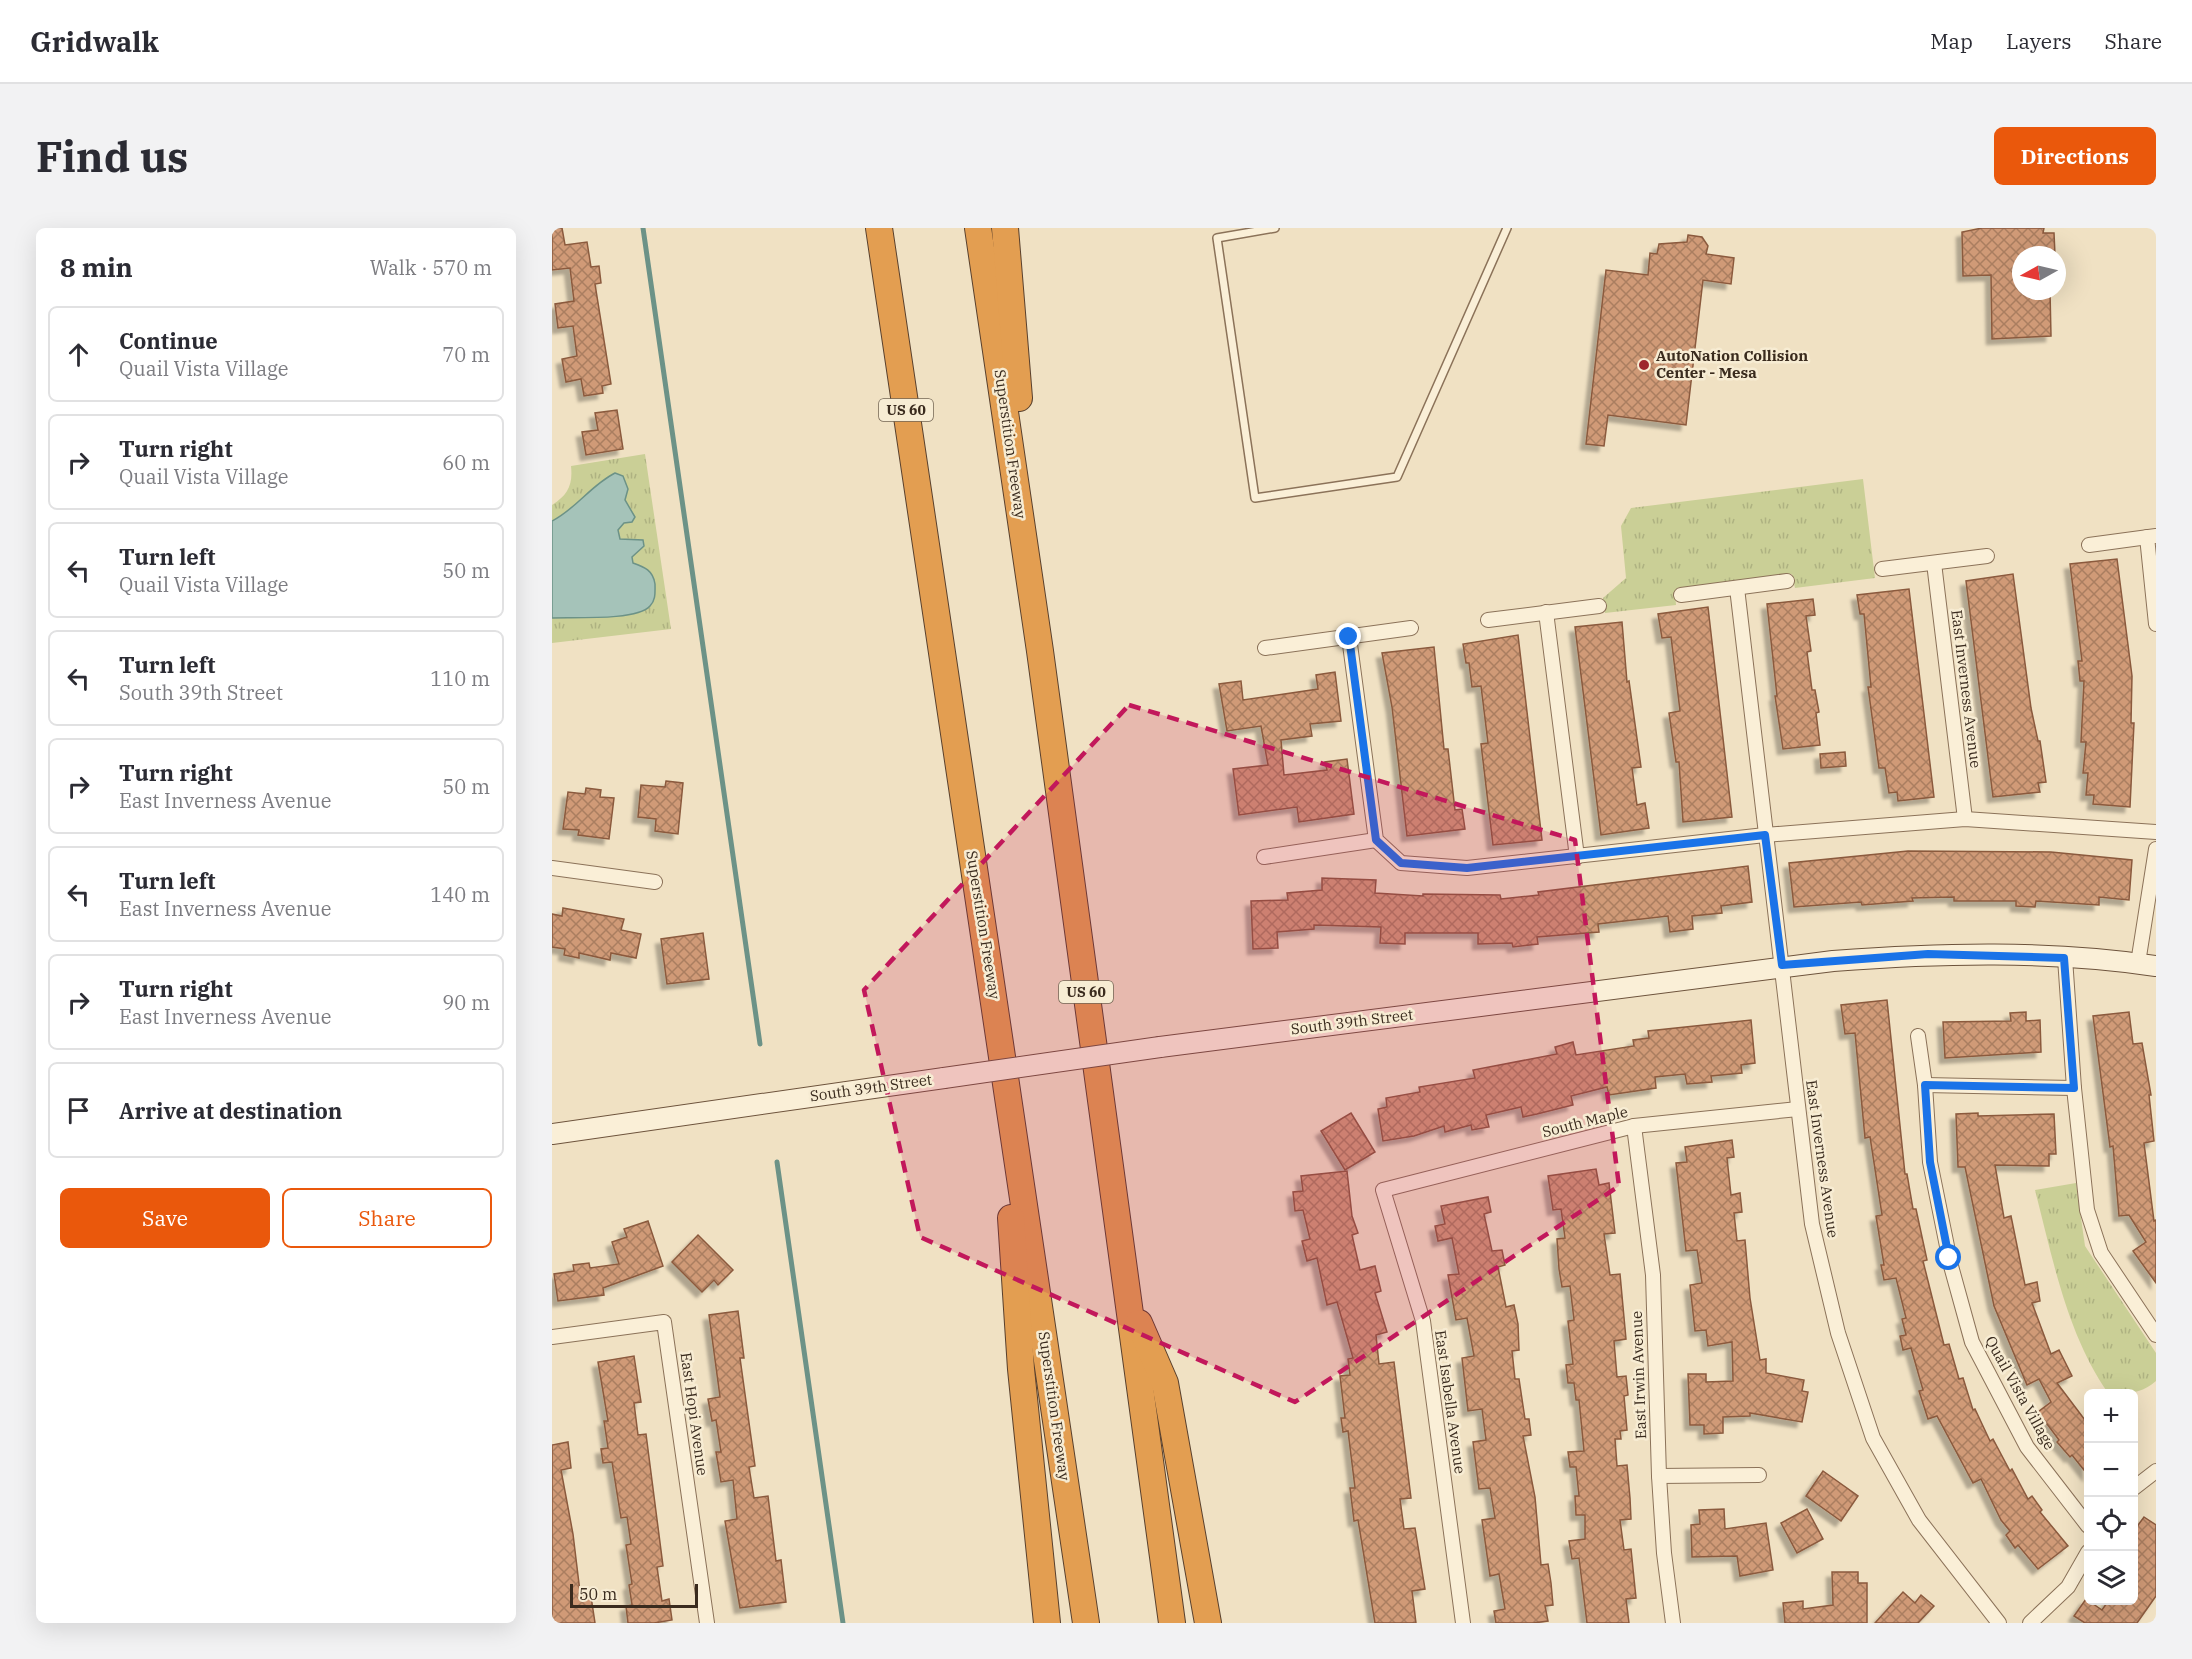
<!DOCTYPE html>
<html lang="en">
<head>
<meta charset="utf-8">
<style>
	body { margin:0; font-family:"IBM Plex Serif",serif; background:#f2f2f3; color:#2b2b33 }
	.controls { position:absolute; right:18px; bottom:18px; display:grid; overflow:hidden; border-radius:9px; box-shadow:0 6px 24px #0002 }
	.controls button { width:54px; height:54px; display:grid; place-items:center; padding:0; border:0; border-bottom:2px solid #e1e1e2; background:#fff; color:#2b2b33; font:30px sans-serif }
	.compass { position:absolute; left:1460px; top:18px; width:54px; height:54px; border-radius:50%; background:#fff; box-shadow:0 6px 24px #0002; rotate:262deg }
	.scale { position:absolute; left:18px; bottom:15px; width:128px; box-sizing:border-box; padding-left:6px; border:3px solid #3a2b1e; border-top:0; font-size:16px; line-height:21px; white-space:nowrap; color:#3a2b1e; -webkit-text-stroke:4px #f7ecd3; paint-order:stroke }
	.stop { position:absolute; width:18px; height:18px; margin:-14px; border:4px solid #1a73e8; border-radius:50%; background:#fff }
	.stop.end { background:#1a73e8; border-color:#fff; box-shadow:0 2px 6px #0008 }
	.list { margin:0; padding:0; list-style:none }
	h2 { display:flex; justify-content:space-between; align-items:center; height:78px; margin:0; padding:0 24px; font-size:26px }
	h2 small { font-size:20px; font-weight:400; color:#7c7c81 }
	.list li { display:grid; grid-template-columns:39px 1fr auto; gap:18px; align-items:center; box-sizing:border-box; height:96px; margin:0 12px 12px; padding:0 12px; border:2px solid #e1e1e2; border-radius:9px }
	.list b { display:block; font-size:22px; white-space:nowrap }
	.list p { margin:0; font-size:20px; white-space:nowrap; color:#7c7c81 }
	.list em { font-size:20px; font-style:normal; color:#7c7c81 }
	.actions { display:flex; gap:12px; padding:18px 24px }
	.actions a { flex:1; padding:14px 0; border:2px solid #ea580c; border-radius:9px; text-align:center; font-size:21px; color:#ea580c }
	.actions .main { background:#ea580c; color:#fff }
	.icon { flex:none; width:33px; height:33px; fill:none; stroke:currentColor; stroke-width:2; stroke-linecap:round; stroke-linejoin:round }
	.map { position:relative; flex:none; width:1604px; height:1395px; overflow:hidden; border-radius:9px }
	header { display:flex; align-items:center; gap:36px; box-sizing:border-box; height:84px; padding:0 30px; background:#fff; border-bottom:2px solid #e1e1e2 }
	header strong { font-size:28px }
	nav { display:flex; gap:33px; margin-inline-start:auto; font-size:21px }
	.intro { display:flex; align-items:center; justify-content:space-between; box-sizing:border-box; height:144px; padding:0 36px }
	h1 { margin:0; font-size:42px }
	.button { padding:15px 27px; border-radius:9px; background:#ea580c; color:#fff; font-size:21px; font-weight:700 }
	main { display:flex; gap:36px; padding:0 36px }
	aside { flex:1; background:#fff; border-radius:9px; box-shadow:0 6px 24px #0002 }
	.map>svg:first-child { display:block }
</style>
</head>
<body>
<header>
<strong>Gridwalk</strong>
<nav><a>Map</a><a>Layers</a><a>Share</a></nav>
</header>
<div class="intro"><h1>Find us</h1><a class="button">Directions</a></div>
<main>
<aside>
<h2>8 min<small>Walk · 570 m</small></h2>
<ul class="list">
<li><svg class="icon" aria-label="ahead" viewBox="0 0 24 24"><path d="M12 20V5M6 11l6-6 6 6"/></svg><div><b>Continue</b><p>Quail Vista Village</p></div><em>70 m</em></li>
<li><svg class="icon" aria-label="right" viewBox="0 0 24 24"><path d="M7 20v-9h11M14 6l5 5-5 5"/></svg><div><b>Turn right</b><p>Quail Vista Village</p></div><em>60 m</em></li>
<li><svg class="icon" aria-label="left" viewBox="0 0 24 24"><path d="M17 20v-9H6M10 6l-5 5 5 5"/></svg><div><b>Turn left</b><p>Quail Vista Village</p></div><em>50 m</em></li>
<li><svg class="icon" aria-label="left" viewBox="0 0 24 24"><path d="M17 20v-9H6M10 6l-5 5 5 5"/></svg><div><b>Turn left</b><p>South 39th Street</p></div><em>110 m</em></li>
<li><svg class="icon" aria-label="right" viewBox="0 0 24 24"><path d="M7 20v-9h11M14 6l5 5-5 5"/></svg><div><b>Turn right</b><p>East Inverness Avenue</p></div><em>50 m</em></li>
<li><svg class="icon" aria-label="left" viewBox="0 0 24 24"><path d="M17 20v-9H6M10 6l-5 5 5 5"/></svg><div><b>Turn left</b><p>East Inverness Avenue</p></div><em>140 m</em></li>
<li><svg class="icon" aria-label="right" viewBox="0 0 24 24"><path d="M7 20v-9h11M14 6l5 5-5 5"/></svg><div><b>Turn right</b><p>East Inverness Avenue</p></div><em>90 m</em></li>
<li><svg class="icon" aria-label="arrive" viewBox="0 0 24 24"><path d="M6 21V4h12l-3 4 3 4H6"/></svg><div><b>Arrive at destination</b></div></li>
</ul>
<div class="actions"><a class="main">Save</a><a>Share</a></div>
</aside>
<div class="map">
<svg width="1604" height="1395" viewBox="0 0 1604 1395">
	<defs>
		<pattern id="park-tufts" width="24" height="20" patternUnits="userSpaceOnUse" patternTransform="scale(1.5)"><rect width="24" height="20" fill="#cacf96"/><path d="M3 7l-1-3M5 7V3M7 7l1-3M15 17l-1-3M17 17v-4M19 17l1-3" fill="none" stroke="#aeb281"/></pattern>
		<pattern id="building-cross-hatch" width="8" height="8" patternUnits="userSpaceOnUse" patternTransform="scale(1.5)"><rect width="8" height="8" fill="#d09a77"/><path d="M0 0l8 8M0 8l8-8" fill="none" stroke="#aa7e61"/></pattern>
		<filter id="shadow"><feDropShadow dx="-5.5" dy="5.5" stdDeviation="1.5" flood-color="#0004"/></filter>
	</defs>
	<rect width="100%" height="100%" fill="#f0e1c3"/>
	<g fill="url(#park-tufts)">
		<path d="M93 226 119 401 0 415V277C16 267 21 257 19 238Z"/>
		<polygon points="1311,251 1323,350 1243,360 1240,346 1123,362 1124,377 1053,385 1051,370 1074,350 1069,298 1079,280"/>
		<path d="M1524 955 1533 1018 1604 1125V1153C1589 1166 1575 1166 1556 1165 1515 1106 1501 1032 1483 962Z"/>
	</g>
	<path fill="#a5c3b9" stroke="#6c9287" stroke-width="1.5" d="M63 245 71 248 76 261 73 272 83 289 80 294 72 295 66 302 68 311 91 312 92 318 80 329 81 335C92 339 101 342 103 356 103 364 104 372 98 378 85 393 20 389 0 390V293C24 281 39 257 63 245Z"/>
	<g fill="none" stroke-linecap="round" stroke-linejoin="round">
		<g stroke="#6c9287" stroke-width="5">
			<polyline points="91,0 208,816"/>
			<polyline points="225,934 291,1395"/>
		</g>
	</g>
	<g fill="url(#building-cross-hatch)" stroke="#8b5a3e" stroke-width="1.5" filter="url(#shadow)">
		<polygon points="0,0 10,0 13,17 35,14 39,39 47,38 49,55 43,56 59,156 50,158 51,165 32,168 29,151 14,154 10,131 25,128 21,98 6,100 3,76 22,73 18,40 0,42"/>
		<polygon points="1430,0 1492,0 1491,5 1502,5 1503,27 1469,27 1469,63 1498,63 1499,108 1440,111 1439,47 1411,48 1410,4"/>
		<polygon points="1136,7 1150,9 1156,18 1154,26 1182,30 1179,56 1151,52 1134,197 1056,187 1052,218 1034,216 1054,42 1096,47 1098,25 1105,26 1107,16 1135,14"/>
		<polygon points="65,182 71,221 34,227 30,204 46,202 43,185"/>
		<polygon points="1565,331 1580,448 1579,495 1582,495 1578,579 1541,576 1542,567 1534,567 1536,545 1531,545 1534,514 1529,514 1532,453 1528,453 1526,433 1530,433 1518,336"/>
		<polygon points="1461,346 1479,480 1486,513 1488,513 1494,554 1486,555 1488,564 1441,569 1414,353"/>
		<polygon points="1357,361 1382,569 1346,573 1345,564 1337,565 1333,540 1327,540 1316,459 1319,459 1312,386 1308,386 1305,367"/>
		<polygon points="1261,371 1263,387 1254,388 1259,423 1255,424 1260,462 1263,462 1267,484 1264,485 1268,517 1231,521 1223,468 1225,468 1215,376"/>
		<polygon points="1156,379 1180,589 1131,594 1127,534 1124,534 1117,485 1128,483 1119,409 1110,410 1106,386"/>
		<polygon points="1070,394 1075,454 1077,453 1089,539 1080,540 1085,577 1093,575 1097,600 1049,607 1023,399"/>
		<polygon points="966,407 990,612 941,617 929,516 936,515 929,458 920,459 917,435 914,435 911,416"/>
		<polygon points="882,419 892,521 896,521 903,582 910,581 913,601 855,608 840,479 830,425"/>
		<polygon points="783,444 789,493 758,496 760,508 729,512 732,547 775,542 773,534 795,531 802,586 747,594 745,579 687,587 681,541 716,537 709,498 675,503 667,456 689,453 691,472 766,461 764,447"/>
		<polygon points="1293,524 1294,538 1269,540 1268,526"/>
		<polygon points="114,553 131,555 126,606 103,603 104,591 86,589 89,557 113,559"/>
		<polygon points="34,560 49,562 48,569 62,570 57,611 26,607 27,602 11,601 16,564 33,566"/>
		<polygon points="1356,623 1499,624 1580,632 1577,672 1547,669 1547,677 1484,673 1483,679 1464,678 1464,673 1402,673 1402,669 1360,670 1361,673 1310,677 1309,674 1242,679 1237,635"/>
		<polygon points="1196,638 1200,674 1169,678 1170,685 1140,688 1141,701 1118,704 1116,688 1046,696 1047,704 985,709 986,716 961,719 960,715 926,716 926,705 853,705 853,716 828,715 829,699 762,697 762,701 725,704 726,720 701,721 699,673 736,672 735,665 770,662 770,650 824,652 823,665 871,668 871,666 948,667 949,671 987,667 986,664"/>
		<polygon points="11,680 72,691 69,702 89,706 84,730 59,725 58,732 27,725 27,730 12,727 13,721 0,719 0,686 10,688"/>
		<polygon points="151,705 157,751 115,756 109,711"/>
		<polygon points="1335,772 1353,946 1355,946 1361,981 1364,981 1375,1032 1371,1033 1392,1117 1397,1116 1407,1151 1411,1150 1421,1182 1423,1181 1438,1213 1441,1211 1458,1243 1460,1241 1476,1271 1480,1268 1490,1282 1488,1284 1516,1318 1486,1341 1466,1317 1463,1320 1454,1307 1458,1303 1449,1292 1429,1251 1421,1255 1385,1188 1376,1191 1367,1163 1371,1162 1359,1120 1351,1122 1348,1108 1354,1107 1350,1091 1354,1090 1344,1050 1332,1052 1329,1037 1332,1037 1324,988 1330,987 1318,909 1313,910 1303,805 1293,806 1289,777"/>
		<polygon points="1474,784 1474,793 1488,792 1489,824 1393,830 1391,794 1459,793 1458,785"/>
		<polygon points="1577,784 1581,816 1590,815 1599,867 1597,867 1602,913 1592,915 1602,993 1604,992 1604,1055 1581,1023 1594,1014 1577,987 1567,988 1561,918 1558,919 1541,788"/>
		<polygon points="1199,792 1203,835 1189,837 1190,845 1159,848 1160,854 1135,856 1133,846 1103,849 1104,860 1057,867 1055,859 1019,868 1021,877 985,886 971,889 969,879 934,887 937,899 920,902 919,897 893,904 892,898 862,908 831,913 826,881 835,879 834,870 868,864 867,859 923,850 921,842 1005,826 1003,819 1021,814 1024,827 1082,818 1081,812 1097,810 1096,803"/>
		<polygon points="799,885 823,924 793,942 769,903"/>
		<polygon points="1426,885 1426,888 1502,886 1504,926 1497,926 1497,938 1443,937 1452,990 1459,988 1473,1057 1485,1054 1488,1073 1480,1075 1499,1126 1507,1122 1520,1148 1505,1155 1536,1196 1536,1247 1520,1227 1518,1229 1505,1214 1507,1212 1486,1184 1499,1174 1487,1151 1475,1157 1442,1078 1413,939 1406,939 1404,886"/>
		<polygon points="1180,912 1182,929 1175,930 1179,967 1188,965 1190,984 1182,985 1185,1013 1193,1012 1198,1070 1208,1132 1214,1131 1214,1145 1252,1152 1250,1163 1256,1164 1250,1194 1198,1185 1198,1188 1171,1189 1171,1205 1152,1206 1152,1197 1138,1197 1136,1146 1154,1146 1154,1154 1181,1153 1180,1114 1156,1118 1154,1102 1143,1103 1138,1057 1150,1055 1145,1022 1134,1023 1124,935 1135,934 1133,919"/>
		<polygon points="1044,941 1047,957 1057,955 1063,1005 1052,1006 1058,1047 1068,1046 1074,1111 1062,1113 1065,1149 1074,1148 1076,1167 1072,1168 1075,1202 1068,1203 1069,1211 1063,1211 1065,1238 1075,1237 1078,1270 1079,1291 1068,1292 1072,1322 1079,1321 1084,1370 1074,1371 1077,1395 1035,1395 1027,1330 1020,1331 1017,1313 1033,1311 1033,1287 1024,1287 1023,1268 1027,1268 1024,1239 1018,1239 1016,1224 1032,1223 1027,1172 1024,1172 1022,1155 1016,1155 1014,1137 1021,1136 1016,1093 1022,1092 1018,1058 1010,1059 1007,1041 1005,1011 1013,1010 1009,981 1001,982 996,948"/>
		<polygon points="795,943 800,988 806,1005 800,1007 808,1042 823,1038 829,1063 823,1065 835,1104 824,1107 827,1136 842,1134 859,1270 848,1271 852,1301 863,1300 873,1361 860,1363 864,1395 823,1395 806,1292 802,1293 798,1260 803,1260 796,1203 791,1204 789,1190 793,1190 788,1148 798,1147 796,1131 801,1130 785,1074 775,1077 765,1030 755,1033 750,1013 758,1011 751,982 743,983 741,964 751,963 749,948"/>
		<polygon points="936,969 939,984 932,986 940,1023 950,1022 953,1037 946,1039 954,1079 962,1077 966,1096 967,1122 960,1123 963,1151 967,1151 973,1191 977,1191 979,1207 971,1208 983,1269 989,1337 996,1336 999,1355 1001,1377 993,1378 996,1393 981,1395 944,1395 942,1383 953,1381 947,1346 938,1348 930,1292 943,1290 938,1260 927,1261 921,1214 934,1212 930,1181 916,1183 910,1130 922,1128 915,1090 904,1092 896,1047 907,1046 900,1010 886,1013 883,998 893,996 889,978"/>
		<polygon points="96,993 111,1038 51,1060 52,1067 6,1073 2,1046 22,1043 21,1037 37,1035 38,1040 67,1036 60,1014 75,1009 72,1001"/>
		<polygon points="146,1007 181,1042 166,1057 162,1052 150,1064 120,1034"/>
		<polygon points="186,1083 192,1130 188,1130 203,1238 197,1239 202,1270 216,1268 224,1333 229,1332 234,1374 188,1380 173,1293 185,1291 181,1252 169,1254 164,1224 169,1224 164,1192 160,1193 156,1171 168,1169 157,1087"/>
		<polygon points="82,1128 89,1174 82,1175 86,1207 94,1206 111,1338 105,1339 110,1373 117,1371 120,1392 102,1395 76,1395 74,1378 80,1377 77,1357 80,1356 74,1317 79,1316 75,1289 69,1290 60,1234 51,1235 49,1221 56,1220 52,1193 56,1193 46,1134"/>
		<polygon points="16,1214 19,1240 9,1242 21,1306 28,1364 38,1362 43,1395 0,1395 0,1217"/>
		<polygon points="1271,1243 1306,1268 1289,1293 1254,1268"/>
		<polygon points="1172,1281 1173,1301 1214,1295 1221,1342 1188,1348 1185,1328 1140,1329 1139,1297 1148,1296 1147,1282"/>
		<polygon points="1255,1281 1271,1311 1245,1325 1229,1295"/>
		<polygon points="1592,1289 1604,1297 1604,1368 1585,1395 1533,1395 1522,1388 1534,1371 1550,1382 1557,1372 1581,1372 1581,1304"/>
		<polygon points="1280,1344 1306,1344 1306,1355 1315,1355 1315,1395 1233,1395 1231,1375 1251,1373 1251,1381 1281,1377"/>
		<polygon points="1351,1364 1363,1375 1369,1367 1382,1378 1366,1395 1323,1395"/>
	</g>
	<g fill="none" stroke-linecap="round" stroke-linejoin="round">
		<defs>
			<polyline id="lane" points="723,0 665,10 703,270 845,249 955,0"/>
			<g id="street">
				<polyline points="1595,309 1604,396"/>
				<polyline points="1537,317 1604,308"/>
				<polyline points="1382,335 1413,591"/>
				<polyline points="1330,341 1435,328"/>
				<polyline points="1185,360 1260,996 1286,1105 1321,1210 1367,1292 1447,1395"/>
				<polyline points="1129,367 1235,353"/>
				<polyline points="994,384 1025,629"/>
				<polyline points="936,392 1047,378"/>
				<polyline points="797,409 824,612 849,635 915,640 1213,607 1413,591 1604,604"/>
				<polyline points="713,420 859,400"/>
				<polyline points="712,629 824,612"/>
				<polyline points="0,640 103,654"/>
				<polyline points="1513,730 1522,860 1535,982 1549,1025 1604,1107"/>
				<polyline points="1586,735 1604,621"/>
				<polyline points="1366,808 1373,857 1378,934 1399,1038 1420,1114 1475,1219 1536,1298"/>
				<polyline points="1373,857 1522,860"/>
				<polyline points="1082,898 1101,1047 1107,1248 1112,1325 1121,1395"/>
				<polyline points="0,1109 112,1094 155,1395"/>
				<polyline points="1107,1248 1207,1247"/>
				<polyline points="1582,1260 1604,1243"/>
				<polyline points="911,1395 871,1093 831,962 1082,898 1246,881"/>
				<polyline points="1478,1395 1516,1359 1536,1324"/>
			</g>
			<g id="secondary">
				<path d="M608 819 1281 733C1387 725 1498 722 1604 738"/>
				<polyline points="0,906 392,850"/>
			</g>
			<g id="highway">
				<polyline points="327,0 534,1395"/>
				<polyline points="426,0 488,423 620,1395"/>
				<polyline points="453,0 467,170"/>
				<polyline points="459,990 469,1141 495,1395"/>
				<polyline points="587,1095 613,1155 656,1395"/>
			</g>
		</defs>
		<use href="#lane" stroke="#8b7259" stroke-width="10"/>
		<use href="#street" stroke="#8b7259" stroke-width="16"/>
		<use href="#secondary" stroke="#6d533c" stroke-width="22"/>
		<use href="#highway" stroke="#59402d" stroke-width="28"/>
		<use href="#lane" stroke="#faefd7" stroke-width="7"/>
		<use href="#street" stroke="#faefd7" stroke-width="14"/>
		<use href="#secondary" stroke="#faefd7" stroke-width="20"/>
		<use href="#highway" stroke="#e39e51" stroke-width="26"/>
		<defs>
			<polyline id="secondary-bridge" points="392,850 608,819"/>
		</defs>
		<use href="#secondary-bridge" stroke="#6d533c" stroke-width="22" stroke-linecap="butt"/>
		<use href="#secondary-bridge" stroke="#faefd7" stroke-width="20"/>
	</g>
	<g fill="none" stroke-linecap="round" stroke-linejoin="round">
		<polyline stroke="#1a73e8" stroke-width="8" points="797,409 824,612 849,635 915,640 1213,607 1230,737 1376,726 1512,730 1522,860 1373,857 1378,934 1397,1030"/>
	</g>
	<path fill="#c2185b" fill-opacity="0.2" stroke="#c2185b" stroke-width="4.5" stroke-dasharray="12 8" stroke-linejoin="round" d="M577 477 1023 612 1067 958 743 1174 368 1009 312 762Z"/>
	<circle fill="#9d262b" stroke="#f7ecd3" stroke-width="2" cx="1092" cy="137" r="6"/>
	<g text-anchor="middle" stroke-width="5" stroke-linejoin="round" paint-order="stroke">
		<g fill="#f7ecd3" stroke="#736554" stroke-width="1.5">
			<rect x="327" y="171" width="54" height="22" rx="4.5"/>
			<rect x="507" y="753" width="54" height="22" rx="4.5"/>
		</g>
		<g font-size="14" font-weight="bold" fill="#3a2b1e">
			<text x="354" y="187">US 60</text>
			<text x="534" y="769">US 60</text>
		</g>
		<g font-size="15" font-weight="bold" fill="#3a2b1e" stroke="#f7ecd3" text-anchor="start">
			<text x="1104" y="133">AutoNation Collision<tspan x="1104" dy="17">Center - Mesa</tspan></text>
		</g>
		<g font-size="15" fill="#3a2b1e" stroke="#f7ecd3">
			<text transform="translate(458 216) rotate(82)" y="5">Superstition Freeway</text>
			<text transform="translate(1414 461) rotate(83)" y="5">East Inverness Avenue</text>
			<text transform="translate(431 697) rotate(81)" y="5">Superstition Freeway</text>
			<text transform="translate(800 794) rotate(-7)" y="5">South 39th Street</text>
			<text transform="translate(319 860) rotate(-8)" y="5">South 39th Street</text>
			<text transform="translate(1033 894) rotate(-14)" y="5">South Maple</text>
			<text transform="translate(1270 931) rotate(82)" y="5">East Inverness Avenue</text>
			<text transform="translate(1087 1147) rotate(-92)" y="5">East Irwin Avenue</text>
			<text transform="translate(1468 1165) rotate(61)" y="5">Quail Vista Village</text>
			<text transform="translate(898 1174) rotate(82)" y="5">East Isabella Avenue</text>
			<text transform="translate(502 1178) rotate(82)" y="5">Superstition Freeway</text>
			<text transform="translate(142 1186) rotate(82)" y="5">East Hopi Avenue</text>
		</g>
	</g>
</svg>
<div class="controls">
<button>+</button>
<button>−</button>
<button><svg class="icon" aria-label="locate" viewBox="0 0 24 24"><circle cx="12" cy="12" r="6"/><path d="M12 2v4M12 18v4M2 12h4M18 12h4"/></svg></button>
<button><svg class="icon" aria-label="layers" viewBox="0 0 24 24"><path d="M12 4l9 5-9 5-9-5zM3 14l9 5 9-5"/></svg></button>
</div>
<svg class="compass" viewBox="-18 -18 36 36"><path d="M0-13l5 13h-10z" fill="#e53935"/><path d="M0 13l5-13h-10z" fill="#7c7c81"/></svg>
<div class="scale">50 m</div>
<div class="stop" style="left:1397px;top:1030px"></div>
<div class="stop end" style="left:797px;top:409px"></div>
</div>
</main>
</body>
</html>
